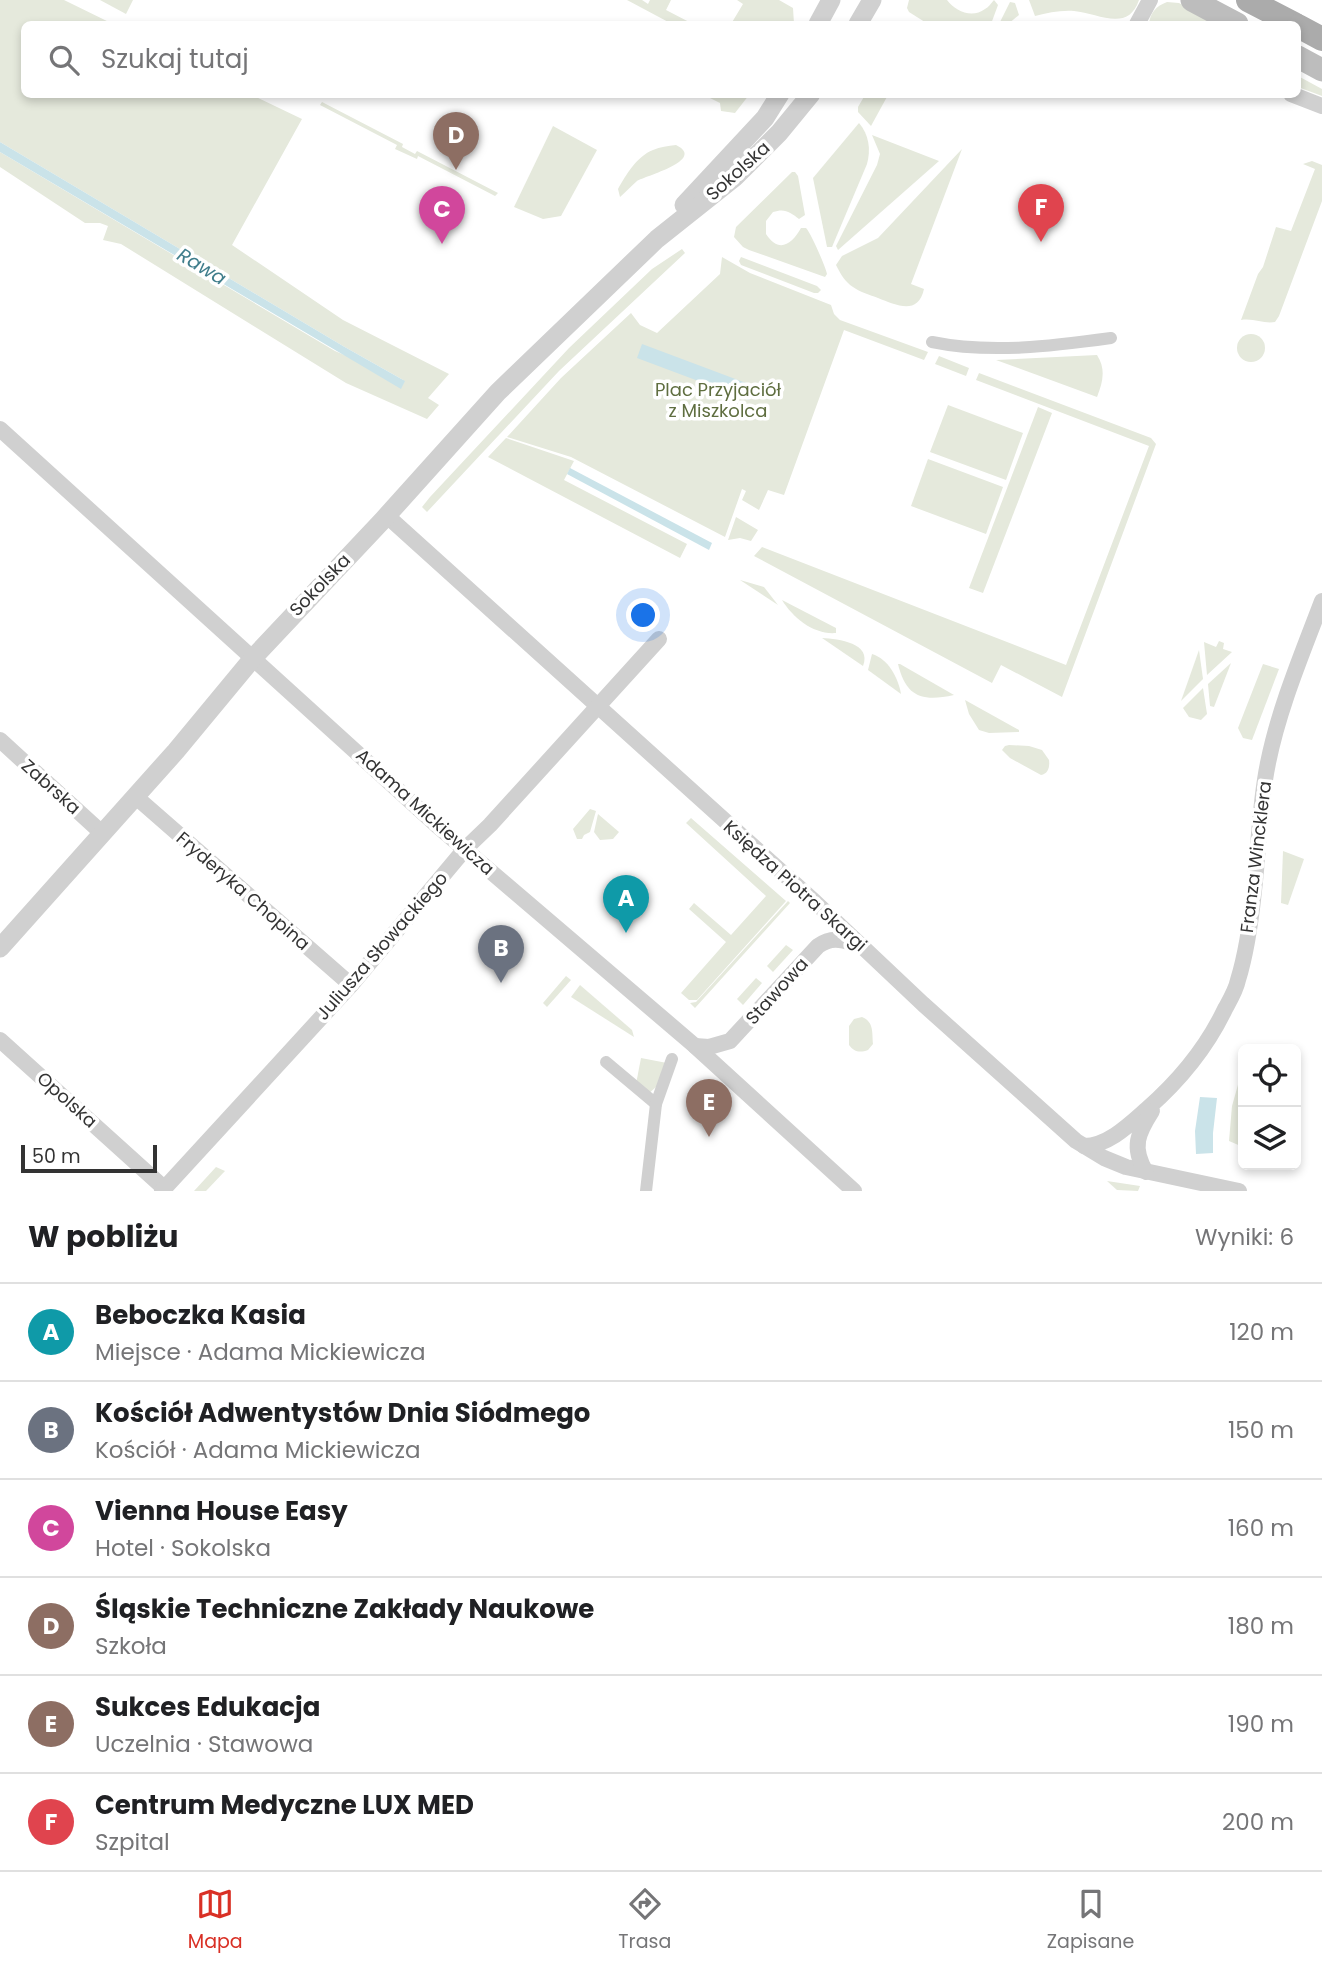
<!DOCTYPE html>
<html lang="pl">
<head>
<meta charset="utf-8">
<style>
	body { margin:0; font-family:Poppins,sans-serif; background:#f2f2f2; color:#202124 }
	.controls { position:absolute; right:21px; bottom:21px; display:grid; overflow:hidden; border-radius:10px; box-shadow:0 4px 10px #0003 }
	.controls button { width:63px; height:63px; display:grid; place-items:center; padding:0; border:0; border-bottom:2px solid #e0e0e0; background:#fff; color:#202124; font:35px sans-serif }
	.scale { position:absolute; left:21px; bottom:18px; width:136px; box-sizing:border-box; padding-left:7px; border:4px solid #333; border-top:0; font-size:19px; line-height:24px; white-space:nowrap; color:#333; -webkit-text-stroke:5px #fff; paint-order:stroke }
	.you { position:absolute; left:644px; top:616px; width:24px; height:24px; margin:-18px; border:5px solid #fff; border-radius:50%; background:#1a73e8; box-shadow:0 0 0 10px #1a73e833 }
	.badge { display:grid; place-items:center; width:46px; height:46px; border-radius:50%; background:#d93025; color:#fff; font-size:23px; font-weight:700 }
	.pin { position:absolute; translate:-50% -58px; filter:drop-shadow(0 2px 4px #0008) }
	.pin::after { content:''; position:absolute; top:37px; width:24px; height:21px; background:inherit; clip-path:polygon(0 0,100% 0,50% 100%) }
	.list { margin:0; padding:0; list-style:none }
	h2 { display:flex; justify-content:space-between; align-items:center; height:91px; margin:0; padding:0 28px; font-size:30px }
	h2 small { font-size:23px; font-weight:400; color:#757577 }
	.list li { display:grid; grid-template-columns:46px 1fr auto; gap:21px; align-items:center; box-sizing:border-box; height:98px; padding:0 28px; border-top:2px solid #e0e0e0 }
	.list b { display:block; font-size:26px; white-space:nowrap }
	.list p { margin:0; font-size:23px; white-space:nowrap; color:#757577 }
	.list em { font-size:23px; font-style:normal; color:#757577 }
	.icon { flex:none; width:38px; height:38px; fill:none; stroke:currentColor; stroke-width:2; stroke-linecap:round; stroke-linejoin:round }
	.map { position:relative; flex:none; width:1322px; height:1191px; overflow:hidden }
	.search { position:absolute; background:#fff; box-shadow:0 4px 10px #0003; left:21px; right:21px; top:21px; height:77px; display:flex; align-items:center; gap:18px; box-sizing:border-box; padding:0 24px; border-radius:10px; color:#757577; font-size:26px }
	.sheet { height:679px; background:#fff }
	nav { display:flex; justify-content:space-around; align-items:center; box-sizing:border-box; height:98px; border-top:2px solid #e0e0e0; background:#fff; font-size:19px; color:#757577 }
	nav a { display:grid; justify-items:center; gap:4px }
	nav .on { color:#d93025 }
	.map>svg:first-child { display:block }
</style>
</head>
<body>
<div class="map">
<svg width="1322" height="1191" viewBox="0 0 1322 1191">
	<rect width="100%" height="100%" fill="#fff"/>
	<g fill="#e5e9dc">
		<polygon points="0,0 64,0 113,24 24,24 24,94 252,95 302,119 232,245 343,320 449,374 428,398 439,405 427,419 346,383 121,244 103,240 108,226 100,223 85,223 0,167 0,152 335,351 405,381 343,346 0,142"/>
		<polygon points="100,0 133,0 126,14"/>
		<polygon points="627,0 642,0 648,4 650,0 671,0 666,10 693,24 672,24"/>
		<polygon points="737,0 779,0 793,8 794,24 731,24 743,4"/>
		<path d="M909 0H947C955 11 972 19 985 9 989 7 991 3 994 0L998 5 991 24H928L909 12 907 8Z"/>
		<path d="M1029 0H1139C1128 33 1098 13 1074 11 1060 10 1048 13 1035 16Z"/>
		<polygon points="1010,2 1015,3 1019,15 1008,24 999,24"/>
		<path d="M1167 2 1179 3 1218 24H1149C1150 13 1156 6 1167 2Z"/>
		<polygon points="1298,76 1322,89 1322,96 1298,87"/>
		<polygon points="704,95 749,95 735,113 721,111 720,103"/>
		<polygon points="865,95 888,95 871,126 858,112 858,107"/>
		<polygon points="322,102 403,144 402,147 415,154 417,151 498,193 495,196 418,156 417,159 395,149 397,145 320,105"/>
		<path d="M859 123C869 135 871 149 867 164L832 247H827L813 178Z"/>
		<polygon points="553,126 597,150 561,216 543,219 514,207"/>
		<polygon points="872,135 939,161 838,250 836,246 877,165 880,154"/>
		<path d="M676 145C707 160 645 176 637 181 631 186 626 192 620 197L618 189C626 175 637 156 653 150 660 147 668 146 676 145Z"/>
		<path d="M962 149 911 284 924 289C918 316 896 305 878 298 870 295 860 292 853 287 845 282 840 273 836 265L842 256 878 238Z"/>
		<path d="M1312 161 1322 165V201L1279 316 1275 322C1264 324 1254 318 1241 320L1258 274 1263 267 1276 227 1291 231 1315 169 1303 164Z"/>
		<path d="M792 172H795L798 176 805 215 799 219C790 212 785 208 773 212L766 221V234C779 254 792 244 801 228H806C811 233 826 268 827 274L825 277 749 250 743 247 734 237 736 227Z"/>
		<polygon points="682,249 685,253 559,371 427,512 422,507 430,497 569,348 652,269"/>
		<polygon points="722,257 750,273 831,305 834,314 840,320 928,352 924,360 844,330 784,495 768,490 759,510 742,500 746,491 742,489 725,537 571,457 507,437 561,378 631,313 640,325 657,333 720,274"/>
		<polygon points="741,257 817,286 821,290 818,293 814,293 741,265 739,261"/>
		<circle cx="1251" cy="348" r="14"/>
		<path d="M1097 355C1106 369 1103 382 1097 397L996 360Z"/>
		<polygon points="939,356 969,368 966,376 935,364"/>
		<polygon points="979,373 1151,438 1156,444 1062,697 1001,665 992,683 754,556 762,547 1066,665 1149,446 976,380"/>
		<polygon points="948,405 1023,433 1006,480 930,452"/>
		<polygon points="1038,407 1052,413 983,593 969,588"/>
		<polygon points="506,438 574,461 564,480 687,544 680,558 488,457"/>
		<polygon points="928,459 1003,487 986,534 911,506"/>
		<polygon points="736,517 758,530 751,541 740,538 728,540"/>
		<polygon points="740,580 764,587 778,605"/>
		<path d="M782 600 836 628V633C814 635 793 618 782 600Z"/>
		<path d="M822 638C839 639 872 643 863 666Z"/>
		<polygon points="1219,641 1224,643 1223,649 1232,652 1207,675 1204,642 1216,647"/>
		<polygon points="1199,650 1203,679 1181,701"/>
		<path d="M872 654C888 659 898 677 901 694L868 670Z"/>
		<polygon points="1231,663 1214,707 1210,706 1208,684"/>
		<path d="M898 664H900L954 695C922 702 906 697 898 664Z"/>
		<polygon points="1263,664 1279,669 1252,740 1243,738 1238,728"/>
		<polygon points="1203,688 1207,714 1201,720 1189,717 1183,708"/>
		<polygon points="965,700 1019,730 1019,732 989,733 979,730 969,714"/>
		<path d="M1009 745 1029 746 1042 750 1049 760C1050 767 1048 774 1041 775L1010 758 1002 750 1005 746Z"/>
		<polygon points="590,809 596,811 590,832 584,835 582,839 577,839 573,829"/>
		<polygon points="598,814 619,832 613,839 600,840 594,832"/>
		<polygon points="691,818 786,901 697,1000 689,1000 681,993 726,942 689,909 694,903 731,935 766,896 686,823"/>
		<polygon points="1283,851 1304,859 1288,905 1281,903"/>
		<polygon points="788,901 790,903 695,1008 690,1003 696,1002"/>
		<polygon points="786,945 793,950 773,972 767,966"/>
		<polygon points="566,976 571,980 547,1007 543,1003"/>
		<polygon points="756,978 762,983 743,1005 737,999"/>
		<polygon points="580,985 632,1030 634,1037 571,997"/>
		<path d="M862 1017C874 1022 872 1032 873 1044L868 1050C860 1053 854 1052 849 1045V1026L854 1019Z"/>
		<polygon points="641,1058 667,1063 663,1081 648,1094 636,1084"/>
		<polygon points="1243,1067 1243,1147 1229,1141 1232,1106"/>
		<polygon points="216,1167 225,1171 206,1191 194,1191"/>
		<polygon points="1107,1181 1140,1186 1138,1191 1117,1190"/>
	</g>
	<g fill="#cae3e9">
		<polygon points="0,142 343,346 405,381 401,389 0,152"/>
		<polygon points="642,344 754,386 749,400 637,358"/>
		<polygon points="570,468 712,543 709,550 567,474"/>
		<polygon points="1200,1097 1217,1098 1213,1133 1213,1153 1196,1154 1195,1131"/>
	</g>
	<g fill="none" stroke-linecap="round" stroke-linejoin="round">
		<g stroke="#d0d0d0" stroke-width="12">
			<path d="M932 342C990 354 1053 346 1111 338"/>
			<polyline points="606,1062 656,1104"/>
			<polyline points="646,1191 656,1104 672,1059"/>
		</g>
		<g stroke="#d0d0d0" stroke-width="16">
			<polyline points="1137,24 1150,0"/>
			<polyline points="1291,94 1322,106"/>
			<polyline points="0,429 441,829 695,1046 854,1191"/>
			<polyline points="386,515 815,902 923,1004 1076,1141 1104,1158 1126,1167 1239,1191"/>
			<polyline points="0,740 103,834"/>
			<polyline points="136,797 351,985"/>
			<polyline points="0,1040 164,1188"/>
			<path d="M695 1046 709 1047 730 1041 818 946C832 936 842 940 857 944"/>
			<path d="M1084 1146C1108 1146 1130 1124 1147 1109 1180 1080 1206 1049 1225 1009 1230 1000 1236 990 1238 980 1247 951 1251 920 1254 891 1259 847 1259 806 1268 763 1279 708 1302 654 1322 601"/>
			<path d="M1146 1172C1131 1147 1138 1133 1152 1111"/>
			<polyline points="162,1191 351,985 465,849 490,825 659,639"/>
		</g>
		<g stroke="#d0d0d0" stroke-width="19">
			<polyline points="818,24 831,0"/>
			<polyline points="858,24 872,0"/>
			<polyline points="684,205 765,118 780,94"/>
			<polyline points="0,948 176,751 253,658 382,521 498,392 657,239 735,177 779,133 811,94"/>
		</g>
		<g stroke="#bdbdbd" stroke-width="23">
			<polyline points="1192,0 1237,24"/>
			<polyline points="1298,57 1322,70"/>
		</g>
		<g stroke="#ababab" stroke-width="24">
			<polyline points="1248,0 1294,24"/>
			<polyline points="1298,26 1322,39"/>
		</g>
	</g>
	<g text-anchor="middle" stroke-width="7" stroke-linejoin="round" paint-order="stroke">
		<g font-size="18" fill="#333" stroke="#fff">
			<text transform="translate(738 171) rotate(-42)" y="6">Sokolska</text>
			<text transform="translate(320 585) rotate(-46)" y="6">Sokolska</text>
			<text transform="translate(51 787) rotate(42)" y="6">Zabrska</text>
			<text transform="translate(425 812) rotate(42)" y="6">Adama Mickiewicza</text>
			<text transform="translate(1256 857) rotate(-83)" y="6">Franza Wincklera</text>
			<text transform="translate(795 886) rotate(42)" y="6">Księdza Piotra Skargi</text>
			<text transform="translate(243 891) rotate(41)" y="6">Fryderyka Chopina</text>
			<text transform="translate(382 946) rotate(-49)" y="6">Juliusza Słowackiego</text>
			<text transform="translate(777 991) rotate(-48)" y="6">Stawowa</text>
			<text transform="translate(67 1100) rotate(42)" y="6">Opolska</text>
		</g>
		<g font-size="18" fill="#5f6e40" stroke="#fff">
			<text x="718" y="396">Plac Przyjaciół<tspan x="718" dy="21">z Miszkolca</tspan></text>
		</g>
		<g font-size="19" font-style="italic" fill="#407e8c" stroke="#fff">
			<text transform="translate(202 266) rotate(31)" y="7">Rawa</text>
		</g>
	</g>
</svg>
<div class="controls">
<button><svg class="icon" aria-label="locate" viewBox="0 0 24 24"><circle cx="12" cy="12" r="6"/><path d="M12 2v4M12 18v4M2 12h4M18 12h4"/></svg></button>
<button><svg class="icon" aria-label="layers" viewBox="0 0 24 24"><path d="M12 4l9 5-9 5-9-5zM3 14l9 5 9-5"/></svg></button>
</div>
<div class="scale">50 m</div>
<div class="you"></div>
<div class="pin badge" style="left:626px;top:933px;background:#0f9aa8">A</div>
<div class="pin badge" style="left:501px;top:983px;background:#6b7280">B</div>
<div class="pin badge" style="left:442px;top:244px;background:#d1479c">C</div>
<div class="pin badge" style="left:456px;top:170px;background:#8d6e63">D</div>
<div class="pin badge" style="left:709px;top:1137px;background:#8d6e63">E</div>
<div class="pin badge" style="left:1041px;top:242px;background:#e0444e">F</div>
<div class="search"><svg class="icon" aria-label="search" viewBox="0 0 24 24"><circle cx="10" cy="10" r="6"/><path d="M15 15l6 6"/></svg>Szukaj tutaj</div>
</div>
<section class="sheet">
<h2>W pobliżu<small>Wyniki: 6</small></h2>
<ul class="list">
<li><span class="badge" style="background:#0f9aa8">A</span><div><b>Beboczka Kasia</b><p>Miejsce · Adama Mickiewicza</p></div><em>120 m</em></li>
<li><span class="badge" style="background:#6b7280">B</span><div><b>Kościół Adwentystów Dnia Siódmego</b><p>Kościół · Adama Mickiewicza</p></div><em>150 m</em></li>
<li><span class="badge" style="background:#d1479c">C</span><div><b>Vienna House Easy</b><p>Hotel · Sokolska</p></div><em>160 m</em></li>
<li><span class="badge" style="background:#8d6e63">D</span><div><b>Śląskie Techniczne Zakłady Naukowe</b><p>Szkoła</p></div><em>180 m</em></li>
<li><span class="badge" style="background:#8d6e63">E</span><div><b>Sukces Edukacja</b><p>Uczelnia · Stawowa</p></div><em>190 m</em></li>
<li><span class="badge" style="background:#e0444e">F</span><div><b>Centrum Medyczne LUX MED</b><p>Szpital</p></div><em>200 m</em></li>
</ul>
</section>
<nav>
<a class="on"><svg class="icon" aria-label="map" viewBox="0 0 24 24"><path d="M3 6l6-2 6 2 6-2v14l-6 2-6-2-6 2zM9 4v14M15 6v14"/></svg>Mapa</a>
<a><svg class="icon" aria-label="directions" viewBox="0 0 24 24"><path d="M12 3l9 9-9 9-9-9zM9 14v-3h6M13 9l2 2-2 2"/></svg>Trasa</a>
<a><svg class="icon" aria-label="saved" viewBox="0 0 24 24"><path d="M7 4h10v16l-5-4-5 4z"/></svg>Zapisane</a>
</nav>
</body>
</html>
